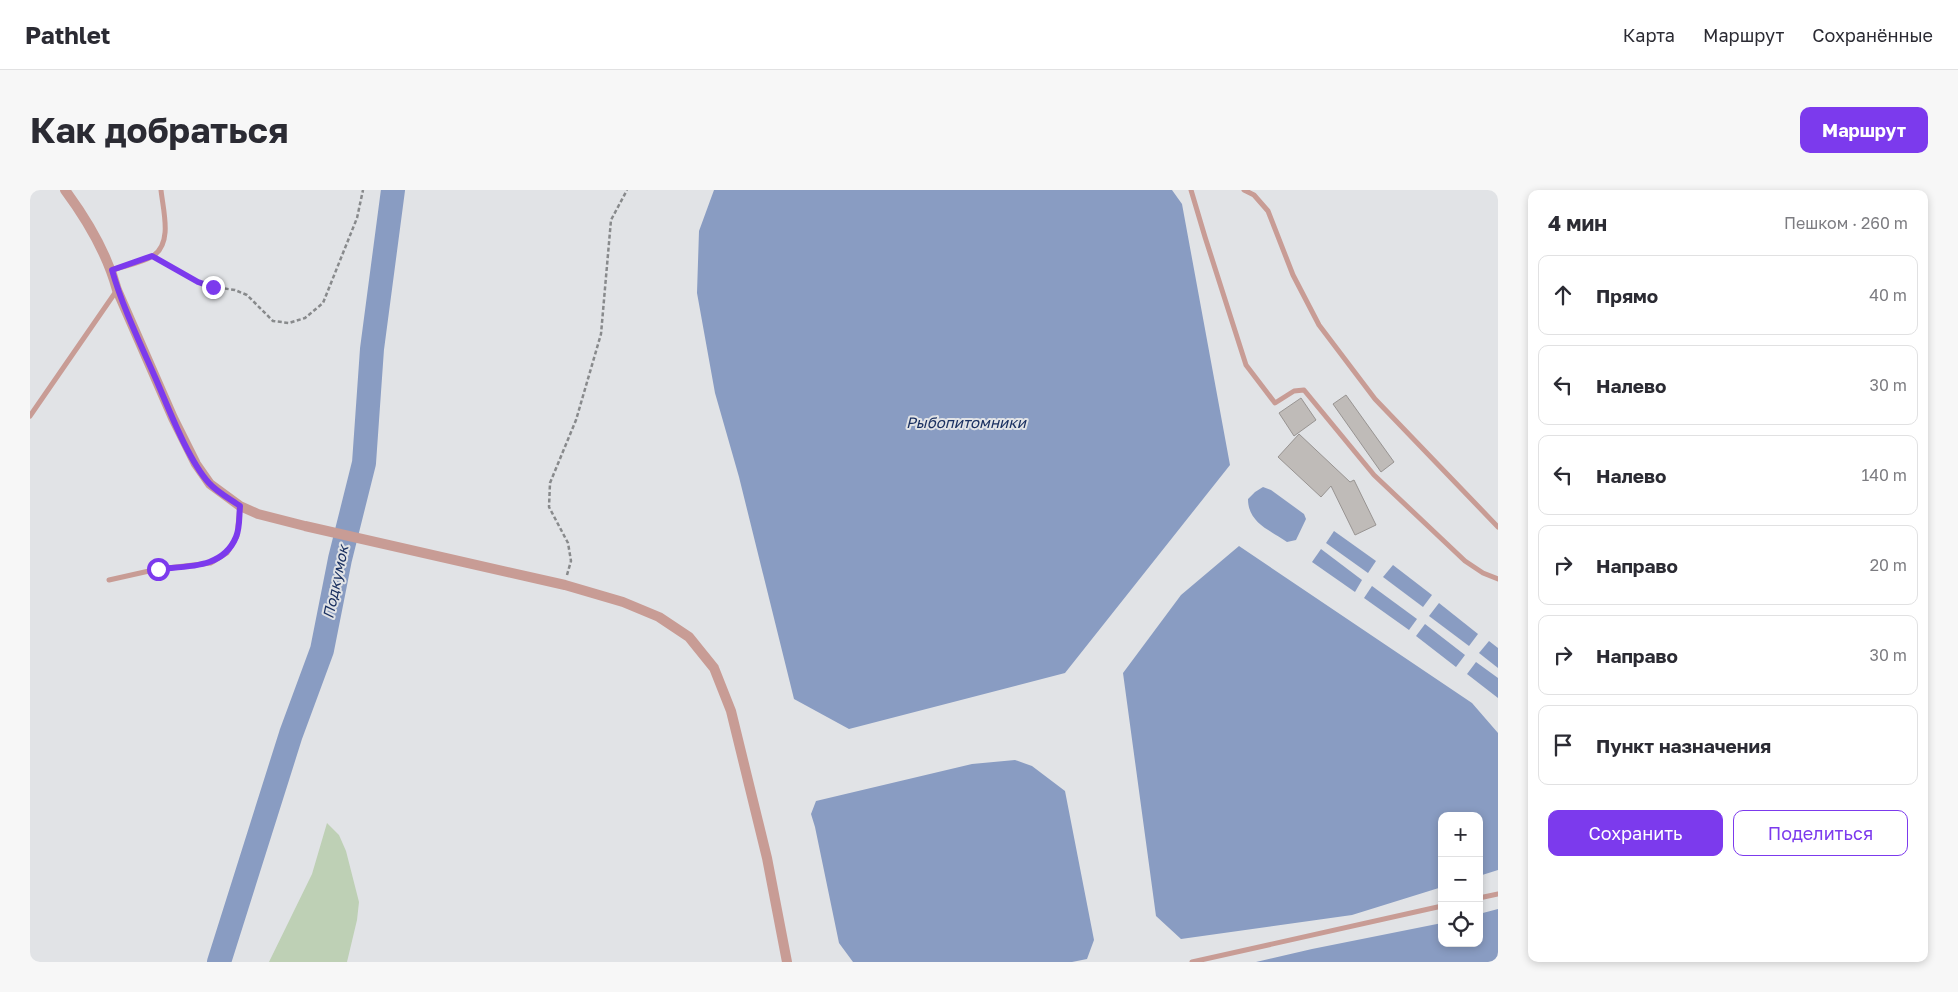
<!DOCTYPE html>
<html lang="ru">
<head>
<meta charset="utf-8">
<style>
	body { margin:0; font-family:"Golos Text",sans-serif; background:#f7f7f7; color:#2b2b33 }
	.controls { position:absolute; right:15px; bottom:15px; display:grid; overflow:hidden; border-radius:10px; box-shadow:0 2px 8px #0003 }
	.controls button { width:45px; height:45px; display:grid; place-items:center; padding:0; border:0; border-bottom:1px solid #e1e1e2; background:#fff; color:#2b2b33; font:25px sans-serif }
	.stop { position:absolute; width:15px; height:15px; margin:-11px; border:4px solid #7c3aed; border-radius:50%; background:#fff }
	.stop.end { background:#7c3aed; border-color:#fff; box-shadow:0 1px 5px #0008 }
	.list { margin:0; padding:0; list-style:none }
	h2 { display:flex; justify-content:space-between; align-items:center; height:65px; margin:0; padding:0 20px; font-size:21px }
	h2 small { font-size:16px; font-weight:400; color:#7c7c81 }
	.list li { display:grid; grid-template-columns:32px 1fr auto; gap:15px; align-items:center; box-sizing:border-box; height:80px; margin:0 10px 10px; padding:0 10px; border:1px solid #e1e1e2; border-radius:10px }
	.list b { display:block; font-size:19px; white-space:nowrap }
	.list em { font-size:16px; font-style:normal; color:#7c7c81 }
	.actions { display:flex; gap:10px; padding:15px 20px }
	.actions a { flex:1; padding:11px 0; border:1px solid #7c3aed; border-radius:10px; text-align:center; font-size:18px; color:#7c3aed }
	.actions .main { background:#7c3aed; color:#fff }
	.icon { flex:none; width:28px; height:28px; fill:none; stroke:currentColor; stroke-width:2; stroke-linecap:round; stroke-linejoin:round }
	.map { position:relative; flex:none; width:1468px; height:772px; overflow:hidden; border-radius:10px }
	header { display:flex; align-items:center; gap:30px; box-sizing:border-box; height:70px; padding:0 25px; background:#fff; border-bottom:1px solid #e1e1e2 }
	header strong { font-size:24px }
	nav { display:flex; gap:28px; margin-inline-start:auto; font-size:18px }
	.intro { display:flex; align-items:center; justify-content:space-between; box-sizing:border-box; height:120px; padding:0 30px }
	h1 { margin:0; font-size:35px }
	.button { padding:12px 22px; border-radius:10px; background:#7c3aed; color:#fff; font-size:18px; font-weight:700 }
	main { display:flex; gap:30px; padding:0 30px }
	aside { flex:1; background:#fff; border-radius:10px; box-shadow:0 2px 8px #0003 }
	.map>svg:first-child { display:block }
</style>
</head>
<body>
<header>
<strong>Pathlet</strong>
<nav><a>Карта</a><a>Маршрут</a><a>Сохранённые</a></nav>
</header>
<div class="intro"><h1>Как добраться</h1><a class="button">Маршрут</a></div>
<main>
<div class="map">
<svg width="1468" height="772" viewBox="0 0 1468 772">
	<rect width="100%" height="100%" fill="#e1e3e6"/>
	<polygon fill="#bed0b5" points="297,633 309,645 316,661 329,712 327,730 317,772 239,772 282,684"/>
	<g fill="#899cc2">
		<polygon points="684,0 1142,0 1152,14 1200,275 1035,483 819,539 764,509 709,287 685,203 667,103 669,41"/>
		<path d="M1233 297 1241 300 1274 324 1276 329 1266 350 1257 352C1240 340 1218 333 1218 309L1225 302Z"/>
		<polygon points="1304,341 1346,371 1338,383 1296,353"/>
		<polygon points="1209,356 1442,513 1468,543 1468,680 1449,686 1449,626 1412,626 1412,697 1322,725 1151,749 1126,726 1093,483 1151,405"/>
		<polygon points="1291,359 1332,390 1325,402 1282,372"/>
		<polygon points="1363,375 1402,405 1393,417 1353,387"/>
		<polygon points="1342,396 1387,429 1379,440 1334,408"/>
		<polygon points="1409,413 1448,444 1439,456 1399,426"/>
		<polygon points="1395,434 1435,465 1426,477 1386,446"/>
		<polygon points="1459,451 1468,458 1468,478 1449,463"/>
		<polygon points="1446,472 1468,488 1468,508 1437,484"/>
		<polygon points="985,570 1002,576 1035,601 1064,750 1057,769 1042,772 823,772 809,753 785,637 781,624 786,611 942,574"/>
		<polygon points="1468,719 1468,772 1226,772 1282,759 1412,733 1412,753 1449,753 1449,724"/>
	</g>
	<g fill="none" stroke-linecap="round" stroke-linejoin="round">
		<polyline stroke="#899cc2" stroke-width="24" points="189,772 261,544 292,460 310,369 334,273 342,159 363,0"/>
	</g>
	<g fill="#bfbbb8" stroke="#989492">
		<polygon points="1316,205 1364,272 1351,282 1303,214"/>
		<polygon points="1271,208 1286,230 1264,246 1249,223"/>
		<polygon points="1269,244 1320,292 1324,290 1346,335 1325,345 1301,296 1291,307 1248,267"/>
	</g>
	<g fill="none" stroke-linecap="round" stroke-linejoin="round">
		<g stroke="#888a8c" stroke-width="2.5" stroke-dasharray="4 2.5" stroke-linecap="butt">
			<polyline points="130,70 168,92 183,97 205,100 217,105 243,131 259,133 275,128 293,113 327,28 333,0"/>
			<polyline points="537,385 541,371 538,353 519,317 520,293 546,230 571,144 581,30 597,0"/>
		</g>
		<g stroke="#c89c95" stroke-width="5">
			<polyline points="1161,0 1175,47 1216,175 1245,213 1264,201 1274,200 1344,285 1435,371 1453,383 1468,389"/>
			<polyline points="1214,0 1224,5 1238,21 1263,85 1289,135 1345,209 1468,337"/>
			<path d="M82 80C94 76 111 73 123 66 143 53 133 20 131 0"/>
			<polyline points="0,226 87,100"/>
			<polyline points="79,390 128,379 181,373 197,363 207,346 210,316"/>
			<polyline points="1449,708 1468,704"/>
			<polyline points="1162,772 1412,716"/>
		</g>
		<path stroke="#c89c95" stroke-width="10" d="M35 0C58 31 77 63 87 100L143 228 166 274 180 294 210 316 228 324 275 336 535 395 593 412 629 427 659 447 684 478 701 521 737 668 757 772"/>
	</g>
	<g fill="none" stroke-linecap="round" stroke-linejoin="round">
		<path stroke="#7c3aed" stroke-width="6" d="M128 379C157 376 193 379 206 347 210 338 209 326 210 316 200 309 187 302 179 293 159 271 140 222 128 194 112 157 93 119 82 80L122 66 168 92 183 97"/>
	</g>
	<g text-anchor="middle" stroke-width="4" stroke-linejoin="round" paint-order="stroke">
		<g font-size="15" font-style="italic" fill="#1a3060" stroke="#e1e3e6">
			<text x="936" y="238">Рыбопитомники</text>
			<text transform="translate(306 392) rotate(-78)" y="5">Подкумок</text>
		</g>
	</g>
</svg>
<div class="controls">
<button>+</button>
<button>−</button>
<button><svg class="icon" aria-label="locate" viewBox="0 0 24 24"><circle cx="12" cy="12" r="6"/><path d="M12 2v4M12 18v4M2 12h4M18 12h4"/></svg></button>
</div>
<div class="stop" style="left:128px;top:379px"></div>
<div class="stop end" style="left:183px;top:97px"></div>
</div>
<aside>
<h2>4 мин<small>Пешком · 260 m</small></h2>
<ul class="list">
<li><svg class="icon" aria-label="ahead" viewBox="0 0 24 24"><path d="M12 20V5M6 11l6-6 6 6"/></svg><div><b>Прямо</b></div><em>40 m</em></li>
<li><svg class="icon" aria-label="left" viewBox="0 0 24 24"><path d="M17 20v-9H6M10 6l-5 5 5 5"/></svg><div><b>Налево</b></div><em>30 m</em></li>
<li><svg class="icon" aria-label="left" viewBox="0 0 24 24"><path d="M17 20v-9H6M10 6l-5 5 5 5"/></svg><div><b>Налево</b></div><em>140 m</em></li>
<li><svg class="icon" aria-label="right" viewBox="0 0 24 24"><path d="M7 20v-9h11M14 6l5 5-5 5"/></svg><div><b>Направо</b></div><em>20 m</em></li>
<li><svg class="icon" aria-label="right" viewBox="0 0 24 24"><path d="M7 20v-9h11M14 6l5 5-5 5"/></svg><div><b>Направо</b></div><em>30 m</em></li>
<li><svg class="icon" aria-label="arrive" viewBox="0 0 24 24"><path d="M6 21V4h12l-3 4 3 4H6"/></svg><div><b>Пункт назначения</b></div></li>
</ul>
<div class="actions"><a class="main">Сохранить</a><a>Поделиться</a></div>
</aside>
</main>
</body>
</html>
